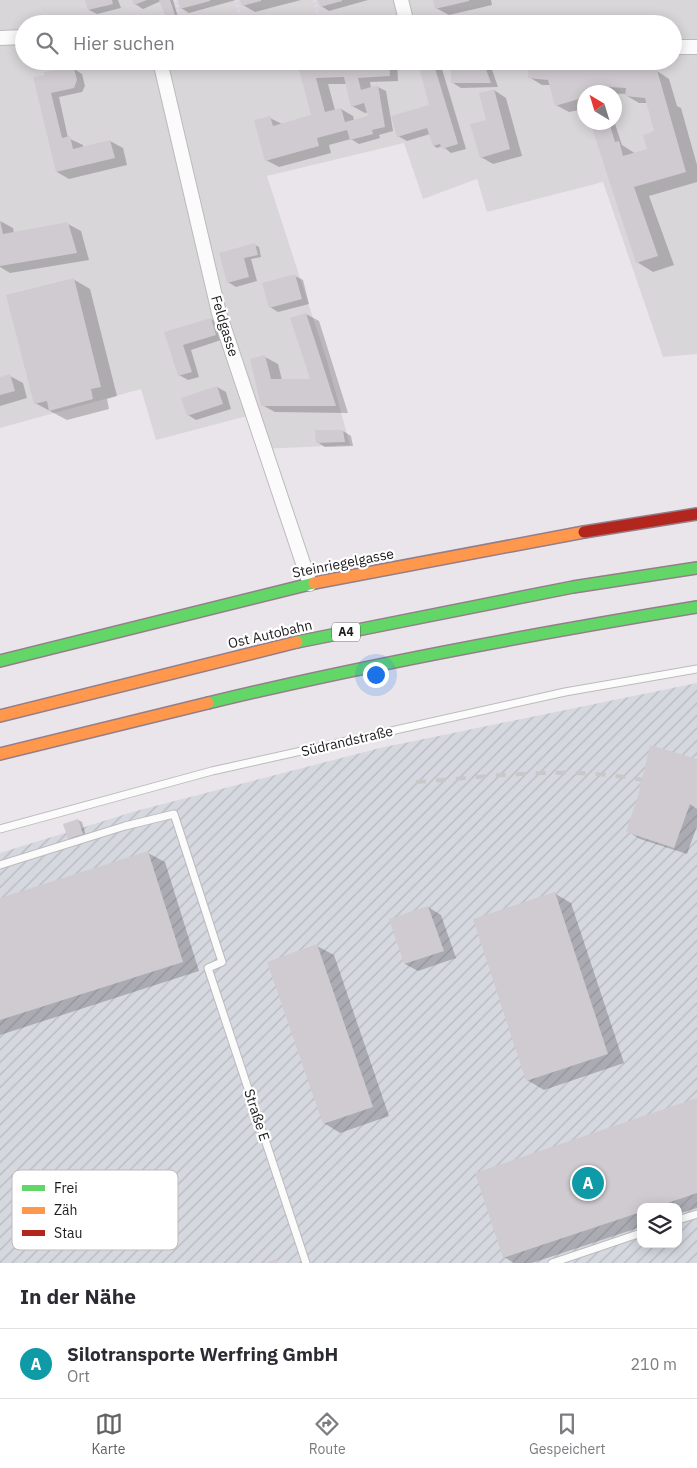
<!DOCTYPE html>
<html lang="de">
<head>
<meta charset="utf-8">
<style>
	body { margin:0; font-family:"IBM Plex Sans",sans-serif; background:#f2f2f3; color:#2b2b33 }
	.controls { position:absolute; right:15px; bottom:15px; display:grid; overflow:hidden; border-radius:10px; box-shadow:0 2px 12px #0003 }
	.controls button { width:45px; height:45px; display:grid; place-items:center; padding:0; border:0; border-bottom:1px solid #e1e1e2; background:#fff; color:#2b2b33; font:25px sans-serif }
	.compass { position:absolute; left:577px; top:85px; width:45px; height:45px; border-radius:50%; background:#fff; box-shadow:0 2px 12px #0003; rotate:322deg }
	.you { position:absolute; left:375px; top:674px; width:18px; height:18px; margin:-12px; border:4px solid #fff; border-radius:50%; background:#1a73e8; box-shadow:0 0 0 8px #1a73e833 }
	.badge { display:grid; place-items:center; width:32px; height:32px; border-radius:50%; background:#646264; color:#fff; font-size:16px; font-weight:700 }
	.pin { position:absolute; translate:-50% -50%; border:2px solid #fff; box-shadow:0 1px 5px #0006 }
	.list { margin:0; padding:0; list-style:none }
	h2 { display:flex; justify-content:space-between; align-items:center; height:65px; margin:0; padding:0 20px; font-size:21px }
	h2 small { font-size:16px; font-weight:400; color:#7c7c81 }
	.list li { display:grid; grid-template-columns:32px 1fr auto; gap:15px; align-items:center; box-sizing:border-box; height:70px; padding:0 20px; border-top:1px solid #e1e1e2 }
	.list b { display:block; font-size:19px; white-space:nowrap }
	.list p { margin:0; font-size:16px; white-space:nowrap; color:#7c7c81 }
	.list em { font-size:16px; font-style:normal; color:#7c7c81 }
	.icon { flex:none; width:28px; height:28px; fill:none; stroke:currentColor; stroke-width:2; stroke-linecap:round; stroke-linejoin:round }
	.map { position:relative; flex:none; width:697px; height:1263px; overflow:hidden }
	.search { position:absolute; background:#fff; box-shadow:0 2px 12px #0003; left:15px; right:15px; top:15px; height:55px; display:flex; align-items:center; gap:12px; box-sizing:border-box; padding:0 18px; border-radius:28px; color:#7c7c81; font-size:19px }
	.sheet { height:135px; background:#fff }
	nav { display:flex; justify-content:space-around; align-items:center; box-sizing:border-box; height:70px; border-top:1px solid #e1e1e2; background:#fff; font-size:14px; color:#7c7c81 }
	nav a { display:grid; justify-items:center; gap:2px }
	nav .on { color:#646264 }
	.map>svg:first-child { display:block }
</style>
</head>
<body>
<div class="map">
<svg width="697" height="1263" viewBox="0 0 697 1263">
	<defs>
		<pattern id="industrial-furrows" width="10" height="10" patternUnits="userSpaceOnUse" patternTransform="scale(1.25)"><rect width="10" height="10" fill="#d6d8e0"/><path d="M-1 1l2-2M0 10L10 0M9 11l2-2" fill="none" stroke="#b7b9c0"/></pattern>
	</defs>
	<rect width="100%" height="100%" fill="#eae5ea"/>
	<path fill="#d9d6d9" fill-rule="evenodd" d="M0 0H697V354L663 357 603 182 487 212 477 179 423 199 404 143 267 176 327 361 350 445 261 449 251 415 156 440 141 389 0 428ZM24 24H673V61H24ZM584 92H614V122H584Z"/>
	<path fill="url(#industrial-furrows)" fill-rule="evenodd" d="M697 683V1263H0V853L136 811 380 748ZM641 1207H678V1244H641Z"/>
	<g fill="#0003" fill-rule="evenodd">
		<polygon points="86,0 118,0 121,8 97,14 89,10"/>
		<polygon points="134,0 173,0 178,17 170,19 167,17 161,1 143,9 135,4"/>
		<polygon points="179,0 236,0 189,13 181,8"/>
		<polygon points="241,0 301,0 255,12 243,5"/>
		<polygon points="319,0 368,0 329,11 321,6"/>
		<polygon points="434,0 491,0 492,5 449,15 436,8"/>
		<path d="M301 61H397L398 81 370 82 371 88 378 87 386 91 393 131 379 135 380 138 359 144 351 139 329 145 331 153 279 167 266 160 270 118 282 124 313 116ZM328 84H347L352 106 365 113 368 112 369 116 354 121 353 116 341 109 335 110Z"/>
		<polygon points="407,61 485,61 490,64 498,87 461,88 453,83 453,69 442,69 466,149 451,153 442,146 437,148 434,146 430,134 407,141 398,136 430,106 421,68 412,68 408,66"/>
		<polygon points="74,69 82,74 85,86 82,92 59,97 68,138 83,145 83,148 110,141 123,148 127,165 69,179 57,172 35,78"/>
		<polygon points="657,71 669,79 677,106 681,108 697,165 697,182 649,196 674,265 653,272 637,262 591,122 614,121 622,145 636,154 648,150 656,132 648,103 639,103 627,96 627,94 584,92 584,109 569,112 556,105 551,85 542,85 529,77"/>
		<polygon points="494,90 506,98 522,156 493,164 481,157"/>
		<polygon points="0,221 13,228 14,233 68,224 81,231 89,260 10,273 0,267"/>
		<polygon points="255,245 259,247 261,257 251,259 257,281 236,287 228,282 243,249"/>
		<polygon points="295,276 303,280 309,304 278,312 270,307"/>
		<polygon points="73,279 90,289 117,396 107,399 109,409 67,420 35,403"/>
		<polygon points="306,314 319,321 348,413 275,412 262,405 265,357 278,364 282,380 311,380"/>
		<polygon points="211,319 219,324 224,339 191,350 199,377 188,380 179,375 166,333"/>
		<polygon points="10,376 23,383 27,398 0,406 0,379"/>
		<polygon points="217,387 226,392 231,409 196,420 188,415"/>
		<polygon points="343,431 351,436 353,446 325,447 317,442"/>
		<polygon points="697,761 697,826 687,854 640,839 627,831"/>
		<polygon points="78,820 82,822 86,836 72,840 69,838"/>
		<polygon points="148,853 165,862 199,971 0,1035 0,900"/>
		<polygon points="554,893 571,903 624,1063 544,1090 527,1080"/>
		<polygon points="428,907 441,915 456,958 418,971 405,964 390,920"/>
		<polygon points="317,946 334,955 389,1116 340,1133 324,1123"/>
		<polygon points="697,1100 697,1208 678,1214 678,1207 641,1207 641,1227 532,1263 514,1263 504,1257"/>
	</g>
	<g fill="#d0cbd0" fill-rule="evenodd">
		<polygon points="85,0 112,0 113,4 88,10"/>
		<polygon points="132,0 147,0 134,5"/>
		<polygon points="159,0 170,0 175,15 166,18"/>
		<polygon points="178,0 210,0 210,1 180,9"/>
		<polygon points="240,0 261,0 261,1 242,6"/>
		<polygon points="318,0 342,0 342,1 320,7"/>
		<polygon points="433,0 469,0 469,1 435,9"/>
		<path d="M300 61H389L390 76 358 78 361 90 378 85 385 127 372 130 373 134 350 140 347 130 317 138 319 146 265 161 254 120 270 116 273 126 311 115 299 70ZM344 77 351 107 364 103 368 116 345 122 341 108 325 112 316 78Z"/>
		<polygon points="405,61 447,61 448,64 434,65 458,144 442,149 440,144 433,146 427,128 397,137 391,116 429,105 419,66 407,67"/>
		<polygon points="451,61 483,61 491,83 451,83"/>
		<polygon points="529,61 657,70 686,172 634,187 658,256 636,263 590,122 609,122 615,142 619,141 623,156 647,149 643,135 654,131 645,98 625,96 626,88 593,86 595,92 584,92 584,104 582,98 555,106 548,80 528,78"/>
		<polygon points="74,68 77,80 74,88 51,93 62,138 70,136 73,149 110,140 115,158 56,172 33,77 45,75 44,72"/>
		<polygon points="494,89 510,149 480,158 470,124 486,120 479,93"/>
		<polygon points="0,220 3,234 68,222 77,253 0,266"/>
		<polygon points="255,243 258,255 244,258 249,277 227,283 219,253"/>
		<polygon points="295,274 302,299 269,308 262,283"/>
		<polygon points="74,278 101,387 91,389 93,399 49,411 47,401 34,404 6,295"/>
		<polygon points="306,313 336,406 261,406 250,359 265,355 271,379 310,379 290,318"/>
		<polygon points="211,318 216,335 183,345 192,372 178,376 164,332"/>
		<polygon points="10,374 15,391 0,395 0,377"/>
		<polygon points="217,386 223,404 187,416 181,398"/>
		<polygon points="315,430 343,430 345,442 316,443"/>
		<polygon points="650,745 697,759 697,809 690,804 674,848 626,832 638,796"/>
		<polygon points="78,819 83,834 68,839 63,824"/>
		<polygon points="148,851 183,962 0,1020 0,898"/>
		<polygon points="555,892 608,1054 526,1081 473,919"/>
		<polygon points="428,906 444,951 404,964 389,919"/>
		<polygon points="317,944 373,1107 323,1124 267,962"/>
		<polygon points="697,1098 697,1193 656,1207 641,1207 641,1212 503,1258 475,1173"/>
		<polygon points="276,1259 278,1263 266,1263"/>
	</g>
	<g fill="none" stroke-linecap="round" stroke-linejoin="round">
		<defs>
			<g id="lane">
				<polyline points="0,829 212,771 565,692 697,669"/>
				<polyline points="0,865 125,826 174,814 222,962 208,968 306,1263"/>
				<polyline points="678,1220 697,1214"/>
				<polyline points="552,1263 641,1233"/>
			</g>
			<g id="street">
				<polyline points="401,0 407,24"/>
				<polyline points="0,38 24,37"/>
				<polyline points="673,47 697,47"/>
				<polyline points="160,61 219,313 310,584"/>
			</g>
			<g id="fast">
				<polyline points="297,642 573,587 697,568"/>
				<polyline points="0,661 314,583"/>
				<path d="M208 703C369 664 533 634 697 607"/>
			</g>
			<g id="slow">
				<polyline points="314,583 584,532"/>
				<polyline points="0,716 297,642"/>
				<polyline points="0,754 208,703"/>
			</g>
			<polyline id="jam" points="584,532 697,514"/>
		</defs>
		<use href="#lane" stroke="#bcbabc" stroke-width="9"/>
		<use href="#street" stroke="#bcbabc" stroke-width="16"/>
		<use href="#fast" stroke="#947e89" stroke-width="14"/>
		<use href="#slow" stroke="#947e89" stroke-width="14"/>
		<use href="#jam" stroke="#947e89" stroke-width="14"/>
		<g stroke="#e2d8e9" stroke-width="3" stroke-dasharray="2.5 2.5" stroke-linecap="butt">
			<polyline points="175,0 182,24"/>
			<polyline points="236,0 242,24"/>
			<polyline points="314,0 321,24"/>
		</g>
		<use href="#lane" stroke="#fcfbfc" stroke-width="7"/>
		<use href="#street" stroke="#fcfbfc" stroke-width="14"/>
		<use href="#fast" stroke="#63d668" stroke-width="11"/>
		<use href="#slow" stroke="#ff974d" stroke-width="11"/>
		<use href="#jam" stroke="#b3261e" stroke-width="11"/>
		<path stroke="#c9c8c9" stroke-width="4" stroke-dasharray="10 10" stroke-linecap="butt" d="M416 782C491 777 567 765 642 780"/>
	</g>
	<g text-anchor="middle" stroke-width="4.5" stroke-linejoin="round" paint-order="stroke">
		<rect fill="#fff" stroke="#606060" stroke-width="1" x="332" y="622.5" width="28" height="19" rx="4"/>
		<g font-size="12" font-weight="bold" fill="#1c1c1c">
			<text x="346" y="636">A4</text>
		</g>
		<g font-size="14" fill="#1c1c1c" stroke="#fff">
			<text transform="translate(225 326) rotate(73)" y="5">Feldgasse</text>
			<text transform="translate(343 563) rotate(-11)" y="5">Steinriegelgasse</text>
			<text transform="translate(270 634) rotate(-13)" y="5">Ost Autobahn</text>
			<text transform="translate(347 741) rotate(-13)" y="5">Südrandstraße</text>
			<text transform="translate(257 1115) rotate(72)" y="5">Straße E</text>
		</g>
	</g>
	<rect x="12" y="1170" width="166" height="80" rx="8" fill="#fff" stroke="#bbb" stroke-width="1"/>
	<rect x="22" y="1185" width="23" height="6" fill="#63d668"/>
	<rect x="22" y="1207" width="23" height="7" fill="#ff974d"/>
	<rect x="22" y="1230" width="23" height="6" fill="#b3261e"/>
	<g font-size="14" fill="#1c1c1c">
		<text x="54" y="1193">Frei</text>
		<text x="54" y="1215">Zäh</text>
		<text x="54" y="1238">Stau</text>
	</g>
</svg>
<div class="controls">
<button><svg class="icon" aria-label="layers" viewBox="0 0 24 24"><path d="M12 4l9 5-9 5-9-5zM3 14l9 5 9-5"/></svg></button>
</div>
<svg class="compass" viewBox="-18 -18 36 36"><path d="M0-13l5 13h-10z" fill="#e53935"/><path d="M0 13l5-13h-10z" fill="#7c7c81"/></svg>
<div class="you"></div>
<div class="pin badge" style="left:588px;top:1183px;background:#0f9aa8">A</div>
<div class="search"><svg class="icon" aria-label="search" viewBox="0 0 24 24"><circle cx="10" cy="10" r="6"/><path d="M15 15l6 6"/></svg>Hier suchen</div>
</div>
<section class="sheet">
<h2>In der Nähe<small></small></h2>
<ul class="list">
<li><span class="badge" style="background:#0f9aa8">A</span><div><b>Silotransporte Werfring GmbH</b><p>Ort</p></div><em>210 m</em></li>
</ul>
</section>
<nav>
<a class="on"><svg class="icon" aria-label="map" viewBox="0 0 24 24"><path d="M3 6l6-2 6 2 6-2v14l-6 2-6-2-6 2zM9 4v14M15 6v14"/></svg>Karte</a>
<a><svg class="icon" aria-label="directions" viewBox="0 0 24 24"><path d="M12 3l9 9-9 9-9-9zM9 14v-3h6M13 9l2 2-2 2"/></svg>Route</a>
<a><svg class="icon" aria-label="saved" viewBox="0 0 24 24"><path d="M7 4h10v16l-5-4-5 4z"/></svg>Gespeichert</a>
</nav>
</body>
</html>
